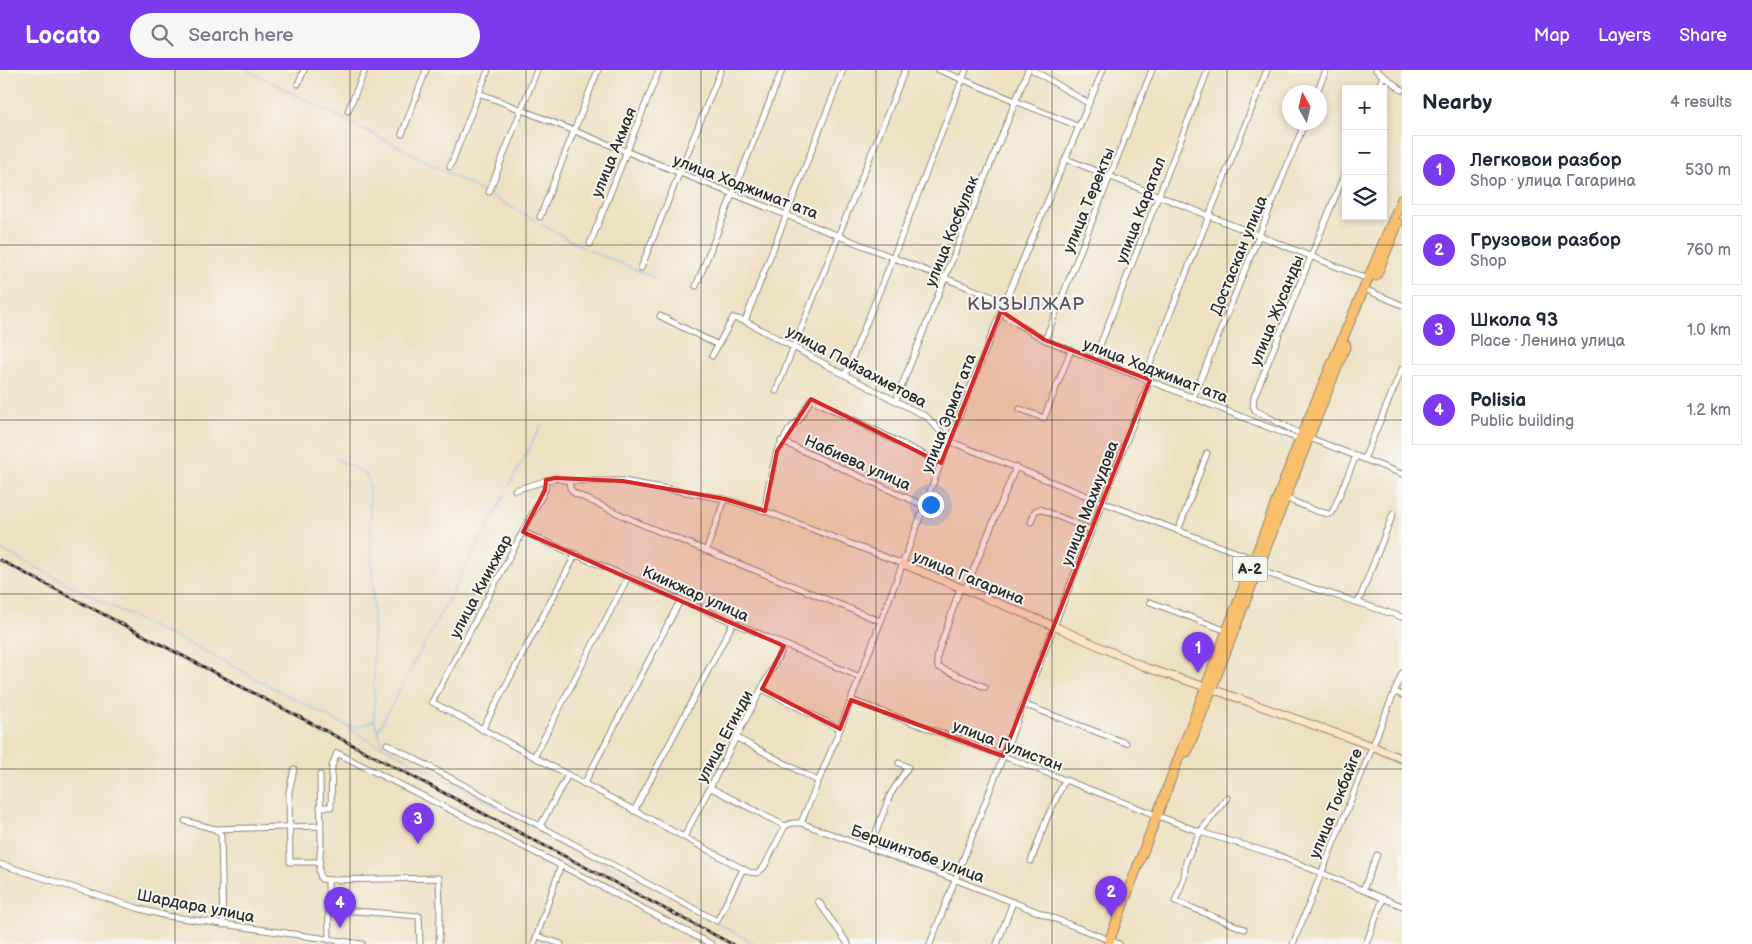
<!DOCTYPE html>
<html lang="en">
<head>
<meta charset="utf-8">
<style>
	body { margin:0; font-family:"Balsamiq Sans",sans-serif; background:#f6f6f7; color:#1f2937 }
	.controls { position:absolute; right:15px; top:15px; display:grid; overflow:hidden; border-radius:0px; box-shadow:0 2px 8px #0003 }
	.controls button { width:45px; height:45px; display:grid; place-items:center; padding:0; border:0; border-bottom:1px solid #e0e1e3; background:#fff; color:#1f2937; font:25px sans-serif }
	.compass { position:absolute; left:1282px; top:15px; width:45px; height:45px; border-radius:50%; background:#fff; box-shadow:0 2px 8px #0003; rotate:352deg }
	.you { position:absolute; left:930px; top:434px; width:18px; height:18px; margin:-12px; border:4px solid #fff; border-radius:50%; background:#1a73e8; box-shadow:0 0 0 8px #1a73e833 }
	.badge { display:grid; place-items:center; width:32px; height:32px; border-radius:50%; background:#7c3aed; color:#fff; font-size:16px; font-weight:700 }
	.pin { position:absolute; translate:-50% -41px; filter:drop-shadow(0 1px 2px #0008) }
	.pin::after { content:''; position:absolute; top:26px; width:18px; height:15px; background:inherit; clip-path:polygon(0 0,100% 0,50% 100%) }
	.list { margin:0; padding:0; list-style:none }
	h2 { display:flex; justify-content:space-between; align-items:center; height:65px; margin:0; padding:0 20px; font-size:21px }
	h2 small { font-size:16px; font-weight:400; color:#747a83 }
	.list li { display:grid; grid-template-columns:32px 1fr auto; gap:15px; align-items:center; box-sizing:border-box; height:70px; margin:0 10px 10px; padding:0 10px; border:1px solid #e0e1e3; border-radius:0px }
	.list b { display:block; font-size:19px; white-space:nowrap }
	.list p { margin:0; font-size:16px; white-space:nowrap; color:#747a83 }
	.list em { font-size:16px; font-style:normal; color:#747a83 }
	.icon { flex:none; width:28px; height:28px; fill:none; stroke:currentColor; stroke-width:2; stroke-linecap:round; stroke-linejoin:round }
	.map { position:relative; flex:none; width:1402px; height:874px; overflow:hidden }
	header { display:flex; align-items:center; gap:30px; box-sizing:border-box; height:70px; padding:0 25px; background:#7c3aed; color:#fff }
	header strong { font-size:24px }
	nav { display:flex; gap:28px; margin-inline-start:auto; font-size:18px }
	.search { width:350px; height:45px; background:#f6f6f7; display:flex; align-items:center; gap:12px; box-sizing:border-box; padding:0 18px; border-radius:28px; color:#747a83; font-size:19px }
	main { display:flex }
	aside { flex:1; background:#fff }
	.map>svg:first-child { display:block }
</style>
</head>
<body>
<header>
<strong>Locato</strong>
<div class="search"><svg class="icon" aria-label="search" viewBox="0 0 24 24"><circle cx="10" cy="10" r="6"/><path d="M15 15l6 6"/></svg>Search here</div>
<nav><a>Map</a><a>Layers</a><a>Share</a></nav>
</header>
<main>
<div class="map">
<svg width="1402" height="874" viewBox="0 0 1402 874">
	<rect width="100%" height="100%" fill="#f6f6f2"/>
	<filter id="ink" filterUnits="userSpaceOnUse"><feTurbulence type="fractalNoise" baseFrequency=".02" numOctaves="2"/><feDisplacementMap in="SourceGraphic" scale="10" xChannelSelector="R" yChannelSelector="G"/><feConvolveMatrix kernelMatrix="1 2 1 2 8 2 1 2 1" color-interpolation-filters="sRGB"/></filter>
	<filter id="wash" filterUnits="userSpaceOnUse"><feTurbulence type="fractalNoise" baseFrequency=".0096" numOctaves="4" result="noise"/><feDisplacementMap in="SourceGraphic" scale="20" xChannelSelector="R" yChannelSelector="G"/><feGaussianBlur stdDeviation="1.12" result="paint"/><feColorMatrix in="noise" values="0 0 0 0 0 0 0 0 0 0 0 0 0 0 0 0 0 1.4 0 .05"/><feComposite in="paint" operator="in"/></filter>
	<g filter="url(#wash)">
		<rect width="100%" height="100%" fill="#eee1c2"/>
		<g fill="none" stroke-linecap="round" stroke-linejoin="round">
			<g stroke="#7eb6ee" stroke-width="1">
				<polyline points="247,0 409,82 535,150"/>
				<polyline points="539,153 584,178"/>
				<polyline points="589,180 655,208"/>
				<polyline points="336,389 366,404 369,412 373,529 374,650 383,676 640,813"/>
				<polyline points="509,416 541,356"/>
				<polyline points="0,479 164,563 183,570 344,655 373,673 382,676"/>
				<path d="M344 655C356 657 363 657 374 650"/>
				<polyline points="378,660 505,424"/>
				<polyline points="717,853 756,874"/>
			</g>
		</g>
	</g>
	<g filter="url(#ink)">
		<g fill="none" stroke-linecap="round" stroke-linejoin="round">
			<defs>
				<g id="street">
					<polyline points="939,0 1080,57"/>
					<polyline points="1033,0 1088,33"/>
					<polyline points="1376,0 1402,20"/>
					<polyline points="298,14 304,0"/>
					<polyline points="1378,19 1383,6"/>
					<polyline points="1317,22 1326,0"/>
					<polyline points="479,23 1005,232"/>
					<polyline points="348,41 365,0"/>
					<polyline points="402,64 426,0"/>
					<polyline points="1066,89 1368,209"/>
					<polyline points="450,97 488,0"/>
					<polyline points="1346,100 1254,327 1253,336 1255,340 1302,365 1402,404"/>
					<polyline points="489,122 537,0"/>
					<polyline points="540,147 598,0"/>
					<polyline points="590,174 659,0"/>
					<polyline points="641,198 721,0"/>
					<polyline points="696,216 782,0"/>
					<polyline points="1369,221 1402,235"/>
					<polyline points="1001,241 1006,247 1045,270 1301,370"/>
					<polyline points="660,246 718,275"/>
					<polyline points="745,251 843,0"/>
					<polyline points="1045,270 1152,0"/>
					<polyline points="712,286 733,248 745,251 845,305 927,347 949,371 1102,432 1254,489"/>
					<polyline points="1095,288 1208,0"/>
					<polyline points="845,305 893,188 966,0"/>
					<polyline points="776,321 905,0"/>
					<polyline points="1193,328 1305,52"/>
					<polyline points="896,330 1028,0"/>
					<polyline points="1020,339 1044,348 1071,280"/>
					<polyline points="781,371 925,436"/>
					<polyline points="1364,389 1402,299"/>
					<polyline points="546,410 545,420 432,632 749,802 757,803 764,797 785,756"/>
					<polyline points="569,411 570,418 574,423 641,454 880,551"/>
					<polyline points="515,420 555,408 569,411 623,411 725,429 765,441 903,494"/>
					<polyline points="1285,428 1316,441 1329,444 1332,443 1356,386"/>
					<polyline points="765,441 768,418 777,381 789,360 799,350 811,329 941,393"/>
					<polyline points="1031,452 1035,441 1040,439 1091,460"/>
					<polyline points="1178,461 1207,383"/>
					<polyline points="523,462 860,607"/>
					<polyline points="706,481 725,429"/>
					<polyline points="1257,500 1402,547"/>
					<polyline points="960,518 938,583 937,590 938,597 985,617"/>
					<polyline points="965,520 1016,397"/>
					<polyline points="1150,532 1227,561"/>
					<polyline points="1358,533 1393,444"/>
					<polyline points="762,619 840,659"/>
					<polyline points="1395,622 1402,625"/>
					<polyline points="851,630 1003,686 1156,745"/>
					<polyline points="1023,634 1126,673"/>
					<polyline points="482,660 576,484"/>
					<polyline points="737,668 818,711"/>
					<polyline points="387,674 717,851 743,799"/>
					<polyline points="534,687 628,507"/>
					<polyline points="294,699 289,722 290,792 319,792"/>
					<polyline points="320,705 321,771 319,800 321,809 328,810"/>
					<polyline points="584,714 680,531"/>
					<polyline points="711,718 785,756 792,753 801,753 954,809 1119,874"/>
					<polyline points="1227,728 1200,762 1186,791 1184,808 1175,831 1244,859"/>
					<polyline points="320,737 331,737 332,696 337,683 566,798 711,874"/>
					<polyline points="634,741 733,553"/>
					<polyline points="1161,747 1200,762 1277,785 1402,836"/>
					<polyline points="185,751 215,759 221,765 223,855"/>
					<polyline points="801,753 840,659 949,371 1005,232 1103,0"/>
					<polyline points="540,756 568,705"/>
					<polyline points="215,759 320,756"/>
					<polyline points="684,767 784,576"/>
					<polyline points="870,778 890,725 908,697 899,693"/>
					<polyline points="1031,791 1047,748 1065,710"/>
					<polyline points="0,794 137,838 167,846 362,874"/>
					<polyline points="1363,820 1377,785"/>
					<polyline points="818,831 848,874"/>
					<polyline points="330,839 419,846 420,874"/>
					<polyline points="537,866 561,874"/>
					<polyline points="329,870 328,810 439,808 440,840 439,874"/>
					<polyline points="534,874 561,795"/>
					<polyline points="930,874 1150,310 1150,294 1267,0"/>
					<polyline points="997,874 1013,832"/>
					<polyline points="1293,874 1402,603"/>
					<polyline points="1366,874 1383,829"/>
				</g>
				<polyline id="secondary" points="903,494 1054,556 1147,598 1212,619 1372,676 1402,689"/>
				<g id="highway">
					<polyline points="1376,206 1398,153"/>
					<polyline points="1187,682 1307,372 1346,275"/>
					<polyline points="1108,874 1300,369 1402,129"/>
				</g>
			</defs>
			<use href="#street" stroke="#8c8676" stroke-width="7"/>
			<use href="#secondary" stroke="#8c8676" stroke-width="9"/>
			<use href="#highway" stroke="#8c8676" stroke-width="11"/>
			<use href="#street" stroke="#fff" stroke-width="5"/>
			<use href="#secondary" stroke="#fde5c5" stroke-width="7"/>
			<use href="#highway" stroke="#f9bf6d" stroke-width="9"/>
			<defs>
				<polyline id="rail" points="0,490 732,874"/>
			</defs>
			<use href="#rail" stroke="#2b2b2b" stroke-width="3"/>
			<use href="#rail" stroke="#f6f6f2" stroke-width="1" stroke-dasharray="4" stroke-linecap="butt"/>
		</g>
	</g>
	<path fill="#d62828" fill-opacity="0.2" stroke="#d62828" stroke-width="4" stroke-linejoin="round" d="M1001 241 1045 270 1150 310 1003 686 851 630 840 659 762 619 784 576 523 462 545 420 546 410 555 408 623 411 725 429 765 441 777 381 811 329 941 393Z"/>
	<path fill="none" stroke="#2b2b2b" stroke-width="1" stroke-opacity="0.55" d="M175 0V874M350 0V874M526 0V874M701 0V874M876 0V874M1052 0V874M1227 0V874M0 175H1402M0 350H1402M0 524H1402M0 699H1402"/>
	<g text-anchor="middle" stroke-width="4" stroke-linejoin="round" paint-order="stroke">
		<rect fill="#f6f6f2" stroke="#686867" stroke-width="1" x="1232.5" y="486.5" width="35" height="25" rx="4"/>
		<g font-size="15" font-weight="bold" fill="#2b2b2b">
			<text x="1250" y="504">A-2</text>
		</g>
		<g font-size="16" fill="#2b2b2b" stroke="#f6f6f2">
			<text transform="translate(613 82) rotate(-68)" y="6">улица Акмая</text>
			<text transform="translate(746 116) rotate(21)" y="6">улица Ходжимат ата</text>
			<text transform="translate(1088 130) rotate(-68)" y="6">улица Теректы</text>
			<text transform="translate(1140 140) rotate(-69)" y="6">улица Каратал</text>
			<text transform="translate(951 161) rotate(-68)" y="6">улица Косбулак</text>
			<text transform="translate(1238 185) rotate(-68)" y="6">Достаскан улица</text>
			<text transform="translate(1276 240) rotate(-68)" y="6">улица Жусанды</text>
			<text transform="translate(857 296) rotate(28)" y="6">улица Пайзахметова</text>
			<text transform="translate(1156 300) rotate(21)" y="6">улица Ходжимат ата</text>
			<text transform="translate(948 343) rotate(-69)" y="6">улица Эрмат ата</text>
			<text transform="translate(858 392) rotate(24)" y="6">Набиева улица</text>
			<text transform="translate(1089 433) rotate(-69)" y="6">улица Махмудова</text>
			<text transform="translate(969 507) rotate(22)" y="6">улица Гагарина</text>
			<text transform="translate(480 516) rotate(-62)" y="6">улица Киикжар</text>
			<text transform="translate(696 523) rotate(24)" y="6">Киикжар улица</text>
			<text transform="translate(724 666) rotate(-62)" y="6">улица Егинди</text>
			<text transform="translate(1008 675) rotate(21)" y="6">улица Гулистан</text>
			<text transform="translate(1335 733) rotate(-68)" y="6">улица Токбайге</text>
			<text transform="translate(918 783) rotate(20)" y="6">Бершинтобе улица</text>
			<text transform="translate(196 835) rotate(11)" y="6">Шардара улица</text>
		</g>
		<g font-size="19" letter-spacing="1" fill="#5d5362" stroke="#f6f6f2">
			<text x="1026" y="240">КЫЗЫЛЖАР</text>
		</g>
	</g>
</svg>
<div class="controls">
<button>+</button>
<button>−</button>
<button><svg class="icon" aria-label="layers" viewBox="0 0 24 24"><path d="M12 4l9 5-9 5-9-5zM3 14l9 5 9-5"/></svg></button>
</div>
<svg class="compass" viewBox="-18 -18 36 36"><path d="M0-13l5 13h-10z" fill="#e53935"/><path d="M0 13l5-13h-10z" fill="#747a83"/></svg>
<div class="you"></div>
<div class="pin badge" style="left:1198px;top:603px">1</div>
<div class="pin badge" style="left:1111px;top:847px">2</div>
<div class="pin badge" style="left:418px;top:774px">3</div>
<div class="pin badge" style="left:340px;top:858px">4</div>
</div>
<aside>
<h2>Nearby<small>4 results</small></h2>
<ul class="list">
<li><span class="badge">1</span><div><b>Легковои разбор</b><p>Shop · улица Гагарина</p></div><em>530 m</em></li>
<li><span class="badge">2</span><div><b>Грузовои разбор</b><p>Shop</p></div><em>760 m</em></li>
<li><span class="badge">3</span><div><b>Школа 93</b><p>Place · Ленина улица</p></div><em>1.0 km</em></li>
<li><span class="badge">4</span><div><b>Polisia</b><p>Public building</p></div><em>1.2 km</em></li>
</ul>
</aside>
</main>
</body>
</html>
